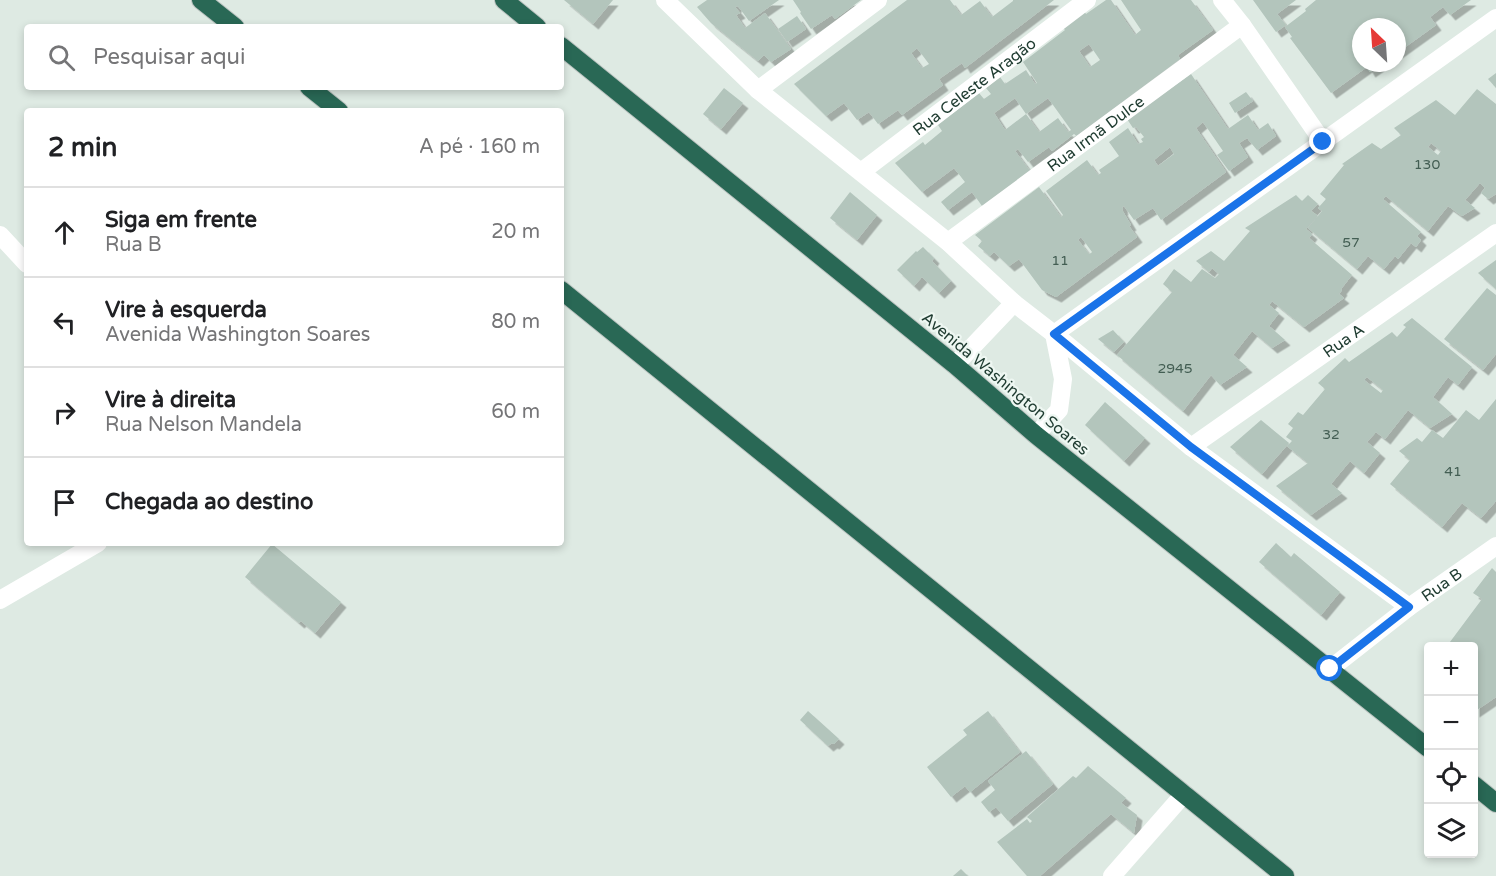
<!DOCTYPE html>
<html lang="pt">
<head>
<meta charset="utf-8">
<style>
	body { margin:0; font-family:"Varela Round",sans-serif; background:#f2f2f2; color:#202124 }
	.controls { position:absolute; right:18px; bottom:18px; display:grid; overflow:hidden; border-radius:6px; box-shadow:0 3px 9px #0003 }
	.controls button { width:54px; height:54px; display:grid; place-items:center; padding:0; border:0; border-bottom:2px solid #e0e0e0; background:#fff; color:#202124; font:30px sans-serif }
	.compass { position:absolute; left:1352px; top:18px; width:54px; height:54px; border-radius:50%; background:#fff; box-shadow:0 3px 9px #0003; rotate:335deg }
	.stop { position:absolute; width:18px; height:18px; margin:-14px; border:4px solid #1a73e8; border-radius:50%; background:#fff }
	.stop.end { background:#1a73e8; border-color:#fff; box-shadow:0 2px 6px #0008 }
	.list { margin:0; padding:0; list-style:none }
	h2 { display:flex; justify-content:space-between; align-items:center; height:78px; margin:0; padding:0 24px; font-size:26px }
	h2 small { font-size:20px; font-weight:400; color:#757577 }
	.list li { display:grid; grid-template-columns:39px 1fr auto; gap:18px; align-items:center; box-sizing:border-box; height:90px; padding:0 24px; border-top:2px solid #e0e0e0 }
	.list b { display:block; font-size:22px; white-space:nowrap }
	.list p { margin:0; font-size:20px; white-space:nowrap; color:#757577 }
	.list em { font-size:20px; font-style:normal; color:#757577 }
	.icon { flex:none; width:33px; height:33px; fill:none; stroke:currentColor; stroke-width:2; stroke-linecap:round; stroke-linejoin:round }
	.map { position:relative; flex:none; width:1496px; height:876px; overflow:hidden }
	.search { position:absolute; background:#fff; box-shadow:0 3px 9px #0003; left:24px; top:24px; width:540px; height:66px; display:flex; align-items:center; gap:15px; box-sizing:border-box; padding:0 21px; border-radius:6px; color:#757577; font-size:22px }
	.panel { position:absolute; background:#fff; box-shadow:0 3px 9px #0003; left:24px; top:108px; width:540px; height:438px; border-radius:6px }
	.map>svg:first-child { display:block }
</style>
</head>
<body>
<div class="map">
<svg width="1496" height="876" viewBox="0 0 1496 876">
	<defs>
		<filter id="shadow"><feDropShadow dx="5.5" dy="5.5" stdDeviation="0" flood-color="#0004"/></filter>
	</defs>
	<rect width="100%" height="100%" fill="#deeae3"/>
	<g fill="#b3c5bc" fill-rule="evenodd" filter="url(#shadow)">
		<polygon points="564,0 613,0 593,24"/>
		<polygon points="707,0 779,0 749,21 738,6 735,7 740,13 736,15 745,28 765,13 791,49 771,62 764,55 758,61 711,23 697,7"/>
		<polygon points="793,0 861,0 835,19 832,15 811,29 800,13 801,12"/>
		<path d="M907 0H950L961 15 980 1 992 17 1013 1V0H1054L965 68 962 63 939 79 943 85 902 115 898 110 878 124 869 112 857 120 844 103 826 116 794 84ZM917 48 929 64 922 68 911 53Z"/>
		<path d="M1106 0H1111L1135 35 1141 30 1121 0H1191L1213 30 1178 55 1180 59 1077 136 1074 134 1052 151 1049 147 1028 162 1018 149 1015 151 1030 171 982 206 972 192 948 210 941 202 965 182 954 168 922 192 895 163 923 142 925 145 942 131 938 125 979 93 984 99 991 94 986 88 1000 77 1005 84 1026 70 1035 84 1037 83 1023 62 1065 30 1063 28 1084 11 1086 14ZM1089 44 1100 60 1090 67 1079 51ZM1015 98 1026 114 1005 130 994 113ZM1048 98 1071 130 1068 132 1058 118 1039 132 1026 114Z"/>
		<polygon points="1253,0 1296,0 1277,14 1286,25 1276,32"/>
		<polygon points="1316,0 1471,0 1450,15 1443,7 1430,17 1436,25 1397,53 1397,27 1361,27 1361,63 1383,63 1370,72 1367,67 1331,93 1290,38 1292,37 1285,27 1306,11 1305,9"/>
		<polygon points="797,16 806,29 787,42 778,29"/>
		<polygon points="1496,73 1496,88 1488,79"/>
		<path d="M1191 74 1228 129 1248 115 1258 130 1268 123 1276 136 1257 150 1247 138 1239 143 1248 157 1229 171 1217 155 1223 151 1203 122 1196 128 1226 172 1161 220 1153 208 1134 220 1124 206 1122 207 1123 209 1122 210 1131 225 1129 226 1137 237 1056 297 1042 290 1019 259 1009 266 994 252 990 256 978 246 982 241 975 235 1039 187 1061 217 1063 215 1046 191 1087 160 1098 175 1101 173 1099 170 1119 156 1109 142 1128 128 1138 144 1143 142 1141 139 1144 137 1136 127 1133 128 1127 119ZM1170 147 1174 154 1158 166 1154 160ZM1081 237 1092 252 1091 253 1089 254 1078 240Z"/>
		<polygon points="724,88 743,103 721,129 703,114"/>
		<path d="M1477 89 1496 104V194L1488 199 1481 193 1485 188 1480 183 1465 200 1475 208 1462 216 1448 206 1428 231 1386 196 1383 199 1421 232 1417 236 1421 240 1416 247 1411 243 1398 259 1395 256 1384 269 1368 256 1357 269 1308 228 1322 211 1318 208 1326 199 1320 194 1344 165 1342 164 1372 143 1381 149 1401 135 1394 128 1436 100 1455 115ZM1431 143 1441 151 1438 155 1428 147Z"/>
		<polygon points="1246,92 1253,101 1235,113 1229,103"/>
		<polygon points="850,192 877,215 857,240 830,218"/>
		<polygon points="1296,195 1302,201 1308,195 1318,204 1311,211 1318,216 1306,229 1312,234 1309,238 1352,275 1341,289 1342,290 1339,294 1344,298 1304,327 1272,301 1269,305 1279,313 1269,326 1285,340 1272,348 1252,331 1233,355 1247,367 1220,385 1211,375 1183,411 1117,355 1172,292 1163,284 1174,269 1191,282 1202,269 1215,278 1219,274 1212,268 1209,272 1196,261 1211,251 1224,261 1250,231 1245,228"/>
		<polygon points="923,247 934,258 932,261 951,281 939,293 922,277 914,286 897,270 916,251 917,252"/>
		<polygon points="1496,260 1496,289 1478,273"/>
		<polygon points="1487,288 1496,295 1496,354 1483,370 1444,339"/>
		<path d="M1412 318 1472 367 1458 385 1448 377 1433 397 1452 414 1430 428 1408 410 1385 439 1376 432 1367 442 1380 453 1364 473 1350 461 1331 484 1342 493 1311 515 1276 486 1308 463 1287 446 1292 441 1286 437 1293 428 1288 424 1298 412 1303 415 1325 389 1318 383 1345 358 1349 362 1392 332 1397 337 1406 327 1403 325ZM1367 377 1383 390 1381 393 1364 380Z"/>
		<polygon points="1113,330 1124,342 1114,352 1098,339"/>
		<polygon points="1496,399 1496,501 1481,518 1462,503 1442,527 1390,484 1410,460 1399,451 1417,438 1422,442 1432,430 1443,438 1466,410 1479,420"/>
		<polygon points="1105,402 1145,438 1124,461 1085,425"/>
		<polygon points="1261,420 1289,443 1262,474 1230,447"/>
		<polygon points="1276,543 1291,557 1294,553 1340,592 1321,615 1259,562"/>
		<polygon points="272,544 341,602 315,633 301,621 299,623 245,577"/>
		<polygon points="1492,568 1496,572 1496,697 1474,712 1474,646 1447,646 1482,599 1473,593"/>
		<polygon points="808,711 839,739 834,744 832,743 828,746 800,720"/>
		<polygon points="988,711 1020,752 970,792 965,786 951,797 927,767 967,735 963,730"/>
		<polygon points="1026,751 1053,784 1008,821 996,807 989,812 981,802 995,790 988,781"/>
		<polygon points="1088,766 1126,798 1121,803 1137,815 1134,833 1111,814 1040,876 1027,876 997,842 1027,819 1030,823 1032,821 1027,817 1073,776 1076,778"/>
		<polygon points="961,869 968,876 953,876"/>
	</g>
	<g fill="none" stroke-linecap="round" stroke-linejoin="round">
		<defs>
			<g id="highway">
				<polyline points="201,0 235,27"/>
				<polyline points="504,0 537,27"/>
				<polyline points="561,46 955,365 1036,435 1428,748"/>
				<polyline points="309,87 339,111"/>
				<polyline points="561,290 1285,876"/>
				<polyline points="1474,785 1496,803"/>
			</g>
		</defs>
		<use href="#highway" stroke="#bcc4c1" stroke-width="20"/>
		<g stroke="#fff" stroke-width="18">
			<polyline points="665,0 758,90 948,242 1014,303 1054,334 1191,447 1409,607"/>
			<polyline points="1222,0 1242,25 1323,142"/>
			<polyline points="758,90 878,0"/>
			<path id="s1" d="M861 172 1087 0"/>
			<polyline points="0,235 27,264"/>
			<path id="s2" d="M948 242 1242 25"/>
			<polyline points="955,365 1014,303"/>
			<polyline points="1036,435 1059,410 1063,379 1054,334 1496,18"/>
			<path id="s3" d="M1191 447 1496 233"/>
			<polyline points="0,600 98,543"/>
			<path id="s4" d="M1330 669 1409 607 1496 546"/>
			<polyline points="1112,876 1184,794"/>
		</g>
		<use href="#highway" stroke="#296855" stroke-width="18"/>
	</g>
	<g fill="none" stroke-linecap="round" stroke-linejoin="round">
		<polyline stroke="#1a73e8" stroke-width="8" points="1323,142 1054,334 1191,447 1409,607 1330,669"/>
	</g>
	<g text-anchor="middle" stroke-width="4.5" stroke-linejoin="round" paint-order="stroke">
		<g font-size="14" fill="#435e53">
			<text x="1427" y="169">130</text>
			<text x="1351" y="247">57</text>
			<text x="1060" y="265">11</text>
			<text x="1175" y="373">2945</text>
			<text x="1331" y="439">32</text>
			<text x="1453" y="476">41</text>
		</g>
		<g font-size="16" fill="#1e3b30" stroke="#eef7f2">
			<text dy="6" stroke="none"><textPath href="#s1" startOffset="142">Rua Celeste Aragão</textPath></text>
			<text dy="6" stroke="none"><textPath href="#s2" startOffset="183">Rua Irmã Dulce</textPath></text>
			<text dy="6" stroke="none"><textPath href="#s3" startOffset="186">Rua A</textPath></text>
			<text transform="translate(1006 383) rotate(40)" y="6">Avenida Washington Soares</text>
			<text dy="6" stroke="none"><textPath href="#s4" startOffset="140">Rua B</textPath></text>
		</g>
	</g>
</svg>
<div class="controls">
<button>+</button>
<button>−</button>
<button><svg class="icon" aria-label="locate" viewBox="0 0 24 24"><circle cx="12" cy="12" r="6"/><path d="M12 2v4M12 18v4M2 12h4M18 12h4"/></svg></button>
<button><svg class="icon" aria-label="layers" viewBox="0 0 24 24"><path d="M12 4l9 5-9 5-9-5zM3 14l9 5 9-5"/></svg></button>
</div>
<svg class="compass" viewBox="-18 -18 36 36"><path d="M0-13l5 13h-10z" fill="#e53935"/><path d="M0 13l5-13h-10z" fill="#757577"/></svg>
<div class="stop" style="left:1330px;top:669px"></div>
<div class="stop end" style="left:1323px;top:142px"></div>
<div class="search"><svg class="icon" aria-label="search" viewBox="0 0 24 24"><circle cx="10" cy="10" r="6"/><path d="M15 15l6 6"/></svg>Pesquisar aqui</div>
<section class="panel">
<h2>2 min<small>A pé · 160 m</small></h2>
<ul class="list">
<li><svg class="icon" aria-label="ahead" viewBox="0 0 24 24"><path d="M12 20V5M6 11l6-6 6 6"/></svg><div><b>Siga em frente</b><p>Rua B</p></div><em>20 m</em></li>
<li><svg class="icon" aria-label="left" viewBox="0 0 24 24"><path d="M17 20v-9H6M10 6l-5 5 5 5"/></svg><div><b>Vire à esquerda</b><p>Avenida Washington Soares</p></div><em>80 m</em></li>
<li><svg class="icon" aria-label="right" viewBox="0 0 24 24"><path d="M7 20v-9h11M14 6l5 5-5 5"/></svg><div><b>Vire à direita</b><p>Rua Nelson Mandela</p></div><em>60 m</em></li>
<li><svg class="icon" aria-label="arrive" viewBox="0 0 24 24"><path d="M6 21V4h12l-3 4 3 4H6"/></svg><div><b>Chegada ao destino</b></div></li>
</ul>
</section>
</div>
</body>
</html>
